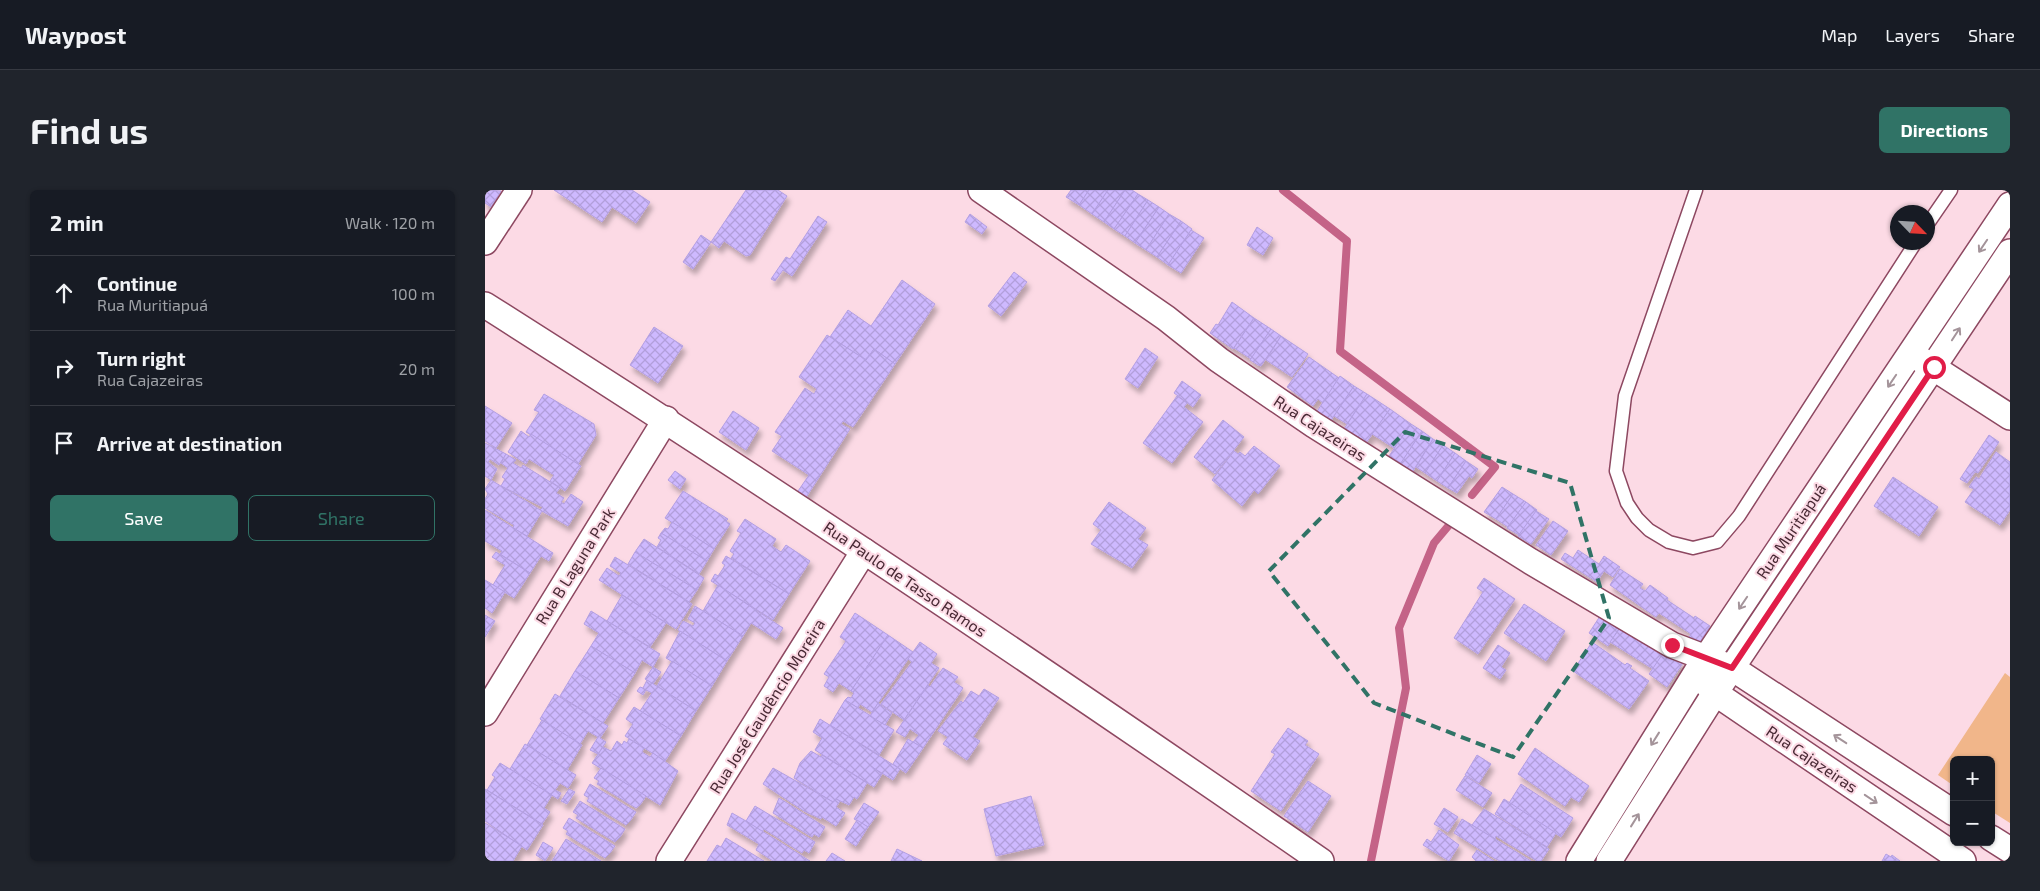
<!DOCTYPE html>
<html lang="en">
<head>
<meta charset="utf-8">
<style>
	body { margin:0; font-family:"Exo 2",sans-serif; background:#20242c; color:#f1f3f6 }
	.controls { position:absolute; right:15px; bottom:15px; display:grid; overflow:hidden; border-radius:8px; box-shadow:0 1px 4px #0004 }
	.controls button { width:45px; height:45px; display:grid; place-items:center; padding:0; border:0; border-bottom:1px solid #363941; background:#171b24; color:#f1f3f6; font:25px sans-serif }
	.compass { position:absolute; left:1405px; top:15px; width:45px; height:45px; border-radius:50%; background:#171b24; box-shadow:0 1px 4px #0004; rotate:115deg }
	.stop { position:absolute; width:15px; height:15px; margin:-11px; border:4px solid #e11d48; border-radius:50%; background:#fff }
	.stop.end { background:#e11d48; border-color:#fff; box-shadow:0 1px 5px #0008 }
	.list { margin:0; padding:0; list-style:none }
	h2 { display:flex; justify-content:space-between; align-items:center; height:65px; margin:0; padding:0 20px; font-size:21px }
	h2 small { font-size:16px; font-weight:400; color:#9ea1a6 }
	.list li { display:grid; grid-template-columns:32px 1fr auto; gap:15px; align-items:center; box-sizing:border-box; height:75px; padding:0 20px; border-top:1px solid #363941 }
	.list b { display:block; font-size:19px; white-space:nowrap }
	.list p { margin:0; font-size:16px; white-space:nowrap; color:#9ea1a6 }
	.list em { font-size:16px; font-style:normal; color:#9ea1a6 }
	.actions { display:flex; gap:10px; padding:15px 20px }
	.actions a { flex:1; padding:11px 0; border:1px solid #307366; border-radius:8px; text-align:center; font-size:18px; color:#307366 }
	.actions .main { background:#307366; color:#fff }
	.icon { flex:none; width:28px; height:28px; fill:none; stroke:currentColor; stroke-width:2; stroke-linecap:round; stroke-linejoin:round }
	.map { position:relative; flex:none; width:1525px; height:671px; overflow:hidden; border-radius:8px }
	header { display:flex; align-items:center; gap:30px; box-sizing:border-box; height:70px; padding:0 25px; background:#171b24; border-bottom:1px solid #363941 }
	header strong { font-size:24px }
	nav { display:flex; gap:28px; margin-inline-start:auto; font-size:18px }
	.intro { display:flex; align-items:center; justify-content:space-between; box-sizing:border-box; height:120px; padding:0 30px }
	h1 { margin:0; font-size:35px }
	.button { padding:12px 22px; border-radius:8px; background:#307366; color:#fff; font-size:18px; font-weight:700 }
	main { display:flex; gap:30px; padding:0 30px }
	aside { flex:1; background:#171b24; border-radius:8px; box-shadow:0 1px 4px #0004 }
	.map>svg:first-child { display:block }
</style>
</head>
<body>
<header>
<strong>Waypost</strong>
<nav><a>Map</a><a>Layers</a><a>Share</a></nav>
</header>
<div class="intro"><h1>Find us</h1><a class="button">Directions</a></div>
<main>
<aside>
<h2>2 min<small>Walk · 120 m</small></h2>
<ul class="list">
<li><svg class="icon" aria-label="ahead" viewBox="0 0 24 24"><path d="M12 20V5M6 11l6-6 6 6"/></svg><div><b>Continue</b><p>Rua Muritiapuá</p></div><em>100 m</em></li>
<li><svg class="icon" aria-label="right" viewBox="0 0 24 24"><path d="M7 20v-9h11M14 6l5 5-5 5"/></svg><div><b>Turn right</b><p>Rua Cajazeiras</p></div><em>20 m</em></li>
<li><svg class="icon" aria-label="arrive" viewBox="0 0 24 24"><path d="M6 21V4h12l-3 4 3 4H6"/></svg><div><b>Arrive at destination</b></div></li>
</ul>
<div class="actions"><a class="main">Save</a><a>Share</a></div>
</aside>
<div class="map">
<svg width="1525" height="671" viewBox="0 0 1525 671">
	<defs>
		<pattern id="building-cross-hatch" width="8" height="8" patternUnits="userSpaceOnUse" patternTransform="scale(1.25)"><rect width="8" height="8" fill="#ceb9ff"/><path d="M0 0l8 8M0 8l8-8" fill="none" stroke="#b29fdb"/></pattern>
		<filter id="shadow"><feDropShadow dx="3" dy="5.5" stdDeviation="2.5" flood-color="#0004"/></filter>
	</defs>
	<rect width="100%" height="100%" fill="#fcdae5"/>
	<polygon fill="#f1b68a" points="1520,483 1525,487 1525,633 1506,621 1506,570 1469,570 1469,596 1453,585"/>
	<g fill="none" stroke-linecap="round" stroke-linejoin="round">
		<g stroke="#c46387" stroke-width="8">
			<polyline points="798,0 862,51 855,161 1010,277 987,305"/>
			<polyline points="886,671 921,498 914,438 949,353 965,334"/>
		</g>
	</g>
	<g fill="url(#building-cross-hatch)" stroke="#b39fe2" filter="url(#shadow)">
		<polygon points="0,0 16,1 6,17 0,13"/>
		<polygon points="69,0 147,0 165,12 151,33 127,17 117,32"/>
		<polygon points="261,0 293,0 302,6 265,65 261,66 239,51 234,58 226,52"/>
		<polygon points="586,0 604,0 594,15 581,7"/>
		<polygon points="604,0 623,0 607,24 594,15"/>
		<polygon points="623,0 640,0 619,32 607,24"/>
		<polygon points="640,0 647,0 653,4 629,39 619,32"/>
		<polygon points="653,4 663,10 640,46 629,39"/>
		<polygon points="663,10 674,17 650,53 640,46"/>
		<polygon points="674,17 684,24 661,60 650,53"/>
		<polygon points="485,24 502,37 497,44 480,32"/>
		<polygon points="684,24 696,31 672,67 661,60"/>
		<polygon points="333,26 342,32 307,86 298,80 290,91 286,89 301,67 305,69"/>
		<polygon points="696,31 707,39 683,75 672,67"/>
		<polygon points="772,37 788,48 778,65 762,55"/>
		<polygon points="706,40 719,48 696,83 683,75"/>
		<polygon points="216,45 226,52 208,79 198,72"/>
		<polygon points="529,82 542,92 516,126 503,116"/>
		<polygon points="417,90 450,114 410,174 389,159 381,170 345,147 363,120 386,136"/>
		<polygon points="747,112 769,128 748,159 725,143 731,134 733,135"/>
		<polygon points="769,128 786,139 766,169 749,158"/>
		<polygon points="169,137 198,156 173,193 145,175"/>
		<polygon points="786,139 796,146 776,176 773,175 765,170"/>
		<polygon points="342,145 381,170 389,159 410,174 368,237 358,231 356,234 365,239 320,309 311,304 324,285 287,261 297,246 290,242 320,198 329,204 332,199 314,187"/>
		<polygon points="796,146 823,164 807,187 781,170"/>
		<polygon points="660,158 673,167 653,198 640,189"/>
		<polygon points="824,167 854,188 838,213 833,209 828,216 802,197"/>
		<polygon points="855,186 869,196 843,235 829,226"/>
		<polygon points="697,191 716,205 708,217 689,203"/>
		<polygon points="869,196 882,204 862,234 849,226"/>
		<polygon points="59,204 109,234 111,245 93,274 41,242 54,222 49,220"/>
		<polygon points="882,204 905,219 881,253 859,239"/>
		<polygon points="692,206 702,213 699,217 718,232 687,273 658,253"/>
		<polygon points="0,216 27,233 11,258 0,251"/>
		<polygon points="905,219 926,234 909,258 887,244"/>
		<polygon points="248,221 274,238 261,260 234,242"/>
		<polygon points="738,230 759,247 730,284 709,267"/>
		<polygon points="926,234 937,241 916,273 904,266"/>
		<polygon points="36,241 44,247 46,244 96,276 80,301 65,291 69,285 44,269 41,274 23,262"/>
		<polygon points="937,241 948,249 926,284 914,276"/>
		<polygon points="1504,245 1514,252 1493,283 1490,282 1482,293 1475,289"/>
		<polygon points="948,249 958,255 940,283 931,277"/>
		<polygon points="0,253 21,264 14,275 5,269 3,272 12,279 6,290 0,286"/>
		<polygon points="958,255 970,263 952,291 940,283"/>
		<polygon points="769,256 795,276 773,304 769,300 757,316 727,290 749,261 753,264 755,262 760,266"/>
		<polygon points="1511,262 1525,272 1525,320 1515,335 1480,312 1489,299 1484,297 1491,287 1494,289"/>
		<polygon points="970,263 981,271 963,298 952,291"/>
		<polygon points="21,264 31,270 28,273 36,278 38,275 75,298 71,303 79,308 76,312 79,314 86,304 98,312 83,336 55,320 58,317 16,296 20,289 17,287 23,278 16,273"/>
		<polygon points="981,271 993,279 987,288 984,286 972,303 963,298"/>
		<polygon points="190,281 201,289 195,299 183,290"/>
		<polygon points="1408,287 1453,317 1434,346 1389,316"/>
		<polygon points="6,290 57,321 42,346 28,338 29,335 0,318 0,309 3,304 0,299"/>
		<polygon points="1017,297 1028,304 1011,329 999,322"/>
		<polygon points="198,301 243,329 241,331 245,334 229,359 180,328"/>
		<polygon points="1028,304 1041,312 1023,337 1011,329"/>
		<polygon points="624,312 661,338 653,349 663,355 647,378 606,354 616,340 608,334"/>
		<polygon points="1041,312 1052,320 1034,345 1022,338"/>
		<polygon points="0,320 68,363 64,371 56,366 45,383 15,364 17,361 0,351"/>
		<polygon points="1051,321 1064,329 1046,354 1033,346"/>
		<polygon points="260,329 291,349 287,356 296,362 301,355 325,371 304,404 246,368 249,364 245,361 256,343 252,341"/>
		<polygon points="1068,331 1083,341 1066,365 1051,355"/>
		<polygon points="187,332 229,359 222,371 176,343 180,338 183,339"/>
		<polygon points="176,343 222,371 214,384 172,357 176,350 173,348"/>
		<polygon points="159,349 219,388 212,400 150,362"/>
		<polygon points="1093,360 1114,374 1119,366 1135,377 1128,387 1119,381 1112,392 1076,369 1080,363 1088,368"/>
		<polygon points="11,362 45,383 29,408 8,395 20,375 7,367"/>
		<polygon points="150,362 212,400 204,412 143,374"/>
		<polygon points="241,366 304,404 288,430 226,391 230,384 233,386 237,380 240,375 237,373"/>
		<polygon points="130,367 207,414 191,439 114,390 122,378 134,386 136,383 125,376"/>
		<polygon points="1135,379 1158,394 1155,398 1160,401 1165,395 1183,408 1182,410 1209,428 1210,426 1225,436 1213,455 1202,450 1206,444 1174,423 1171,427 1125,395"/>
		<polygon points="999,388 1030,409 993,464 969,448 998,402 992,398"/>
		<polygon points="0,390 20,402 7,423 0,418"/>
		<polygon points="233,395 298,438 291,449 266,433 258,446 218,421"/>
		<polygon points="137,405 181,433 165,457 122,431"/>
		<polygon points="1039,414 1080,441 1061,471 1019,443"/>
		<polygon points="210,416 258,446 242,471 193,440 198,431 208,436 210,433 203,429"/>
		<polygon points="1119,420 1138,432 1123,456 1104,443"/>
		<polygon points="106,421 175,464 168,477 157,470 150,483 106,456 114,443 99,434"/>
		<polygon points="370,423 403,445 366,501 354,493 348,502 339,496 344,487 339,484 361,451 355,447"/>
		<polygon points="0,425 10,431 0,447"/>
		<polygon points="1138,434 1181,459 1168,479 1125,452"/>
		<polygon points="195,441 242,471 227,496 181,468"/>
		<polygon points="403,445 428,462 387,522 375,514 373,518 360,510 363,507 366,508 369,503 366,501"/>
		<polygon points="435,452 452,464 446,473 454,478 419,530 396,514 427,472 423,469"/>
		<polygon points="1107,452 1140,475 1142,473 1147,476 1145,478 1164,491 1144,519 1088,481"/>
		<polygon points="1013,455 1025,463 1016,477 1021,480 1015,489 998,478"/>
		<polygon points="106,456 150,483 134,508 90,481"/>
		<polygon points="1181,459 1198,473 1182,497 1164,484"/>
		<polygon points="187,471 227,496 211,521 172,496"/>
		<polygon points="168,477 176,482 168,494 160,489"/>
		<polygon points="458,478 473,487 469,492 478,498 438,558 428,552 434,545 425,539 420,547 411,542 443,495 445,497"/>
		<polygon points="90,481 134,508 118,533 75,506"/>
		<polygon points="162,490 211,521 196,546 155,521 167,503 161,500 158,505 152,501 155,497 158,498"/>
		<polygon points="499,499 514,508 488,547 495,551 482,570 458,554 463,547 453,541 476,511 478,513 486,501 494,506"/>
		<polygon points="70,504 123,536 115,548 121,552 113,564 105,560 113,547 103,541 95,554 55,529"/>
		<polygon points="360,510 409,540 394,565 345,535"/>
		<polygon points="393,513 407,523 400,535 385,526"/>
		<polygon points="149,517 196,546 180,571 140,546 148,534 141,529"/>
		<polygon points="335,529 415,579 408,590 387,577 397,584 389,597 330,560 337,548 328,542"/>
		<polygon points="57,530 97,555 82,580 42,555"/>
		<polygon points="803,538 823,551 820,555 834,564 796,621 766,601 790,564 786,562"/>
		<polygon points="144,549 159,558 157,562 165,567 168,563 193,581 175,615 107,573 118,557 126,561 132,551 137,555 139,551 142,553"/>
		<polygon points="423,549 438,558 421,583 408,574"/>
		<polygon points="40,554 91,585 83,598 75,593 70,600 76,603 73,609 25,579"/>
		<polygon points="1050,558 1104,596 1094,612 1086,607 1080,616 1033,584"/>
		<polygon points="326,561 336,567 337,565 382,593 372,609 369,607 364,615 351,609 348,612 309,588 315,573"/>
		<polygon points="992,565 1006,574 994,593 980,585"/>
		<polygon points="15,573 67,605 59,618 65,622 57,634 2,600 10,587 7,585"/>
		<polygon points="116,578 161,606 155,615 151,618 112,594 114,591 109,588"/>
		<polygon points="288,578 348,612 351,609 355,611 351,617 360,623 351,636 337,627 336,629 319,621 278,594"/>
		<polygon points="980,586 1007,603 998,617 971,600"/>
		<polygon points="823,591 846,606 823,642 799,626"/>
		<polygon points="105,594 151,622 145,631 141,635 102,611 104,608 99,605"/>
		<polygon points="1036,594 1088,628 1076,647 1024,613"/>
		<polygon points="0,599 58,635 42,660 0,631"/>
		<polygon points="84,599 90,602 82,614 76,611"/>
		<polygon points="546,606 559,655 511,666 499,619"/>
		<polygon points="294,608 340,637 334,647 329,644 327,647 288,623"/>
		<polygon points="1019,609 1071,643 1062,657 1010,624"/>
		<polygon points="95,611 140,639 135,647 130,652 91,628 93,625 88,622"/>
		<polygon points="379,613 394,622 383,637 369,629"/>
		<polygon points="270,616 330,652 324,663 319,660 317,663 279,639 277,642 261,631"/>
		<polygon points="959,618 973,627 963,642 949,634"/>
		<polygon points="999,619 1064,659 1056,671 1052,671 1011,646 1010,649 987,635"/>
		<polygon points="247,623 261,631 325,671 288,671 271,660 274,654 242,635"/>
		<polygon points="84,628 130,656 125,663 120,668 81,644 83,641 78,638"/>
		<polygon points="977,629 1010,649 1046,671 1015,671 1009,668 969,643"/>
		<polygon points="372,630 383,637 371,656 360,649"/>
		<polygon points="0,633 37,656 28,671 5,671 0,668"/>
		<polygon points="954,640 974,655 964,671 938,655 942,649 946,652"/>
		<polygon points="241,648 279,671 222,671 232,655 236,657"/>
		<polygon points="81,649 86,652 116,671 67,671"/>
		<polygon points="58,652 68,658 60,671 51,665"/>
		<polygon points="412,659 437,671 406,671"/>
		<polygon points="992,660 1009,671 991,671 987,667"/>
		<polygon points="347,663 360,671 341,671"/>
		<polygon points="1401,664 1406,667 1407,665 1415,671 1397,671"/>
	</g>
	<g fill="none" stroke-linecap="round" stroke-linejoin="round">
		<defs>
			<g id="service">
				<polyline points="1211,0 1140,206 1131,281 1142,313 1152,328 1164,340 1184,352 1208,358 1232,352 1254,326 1431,52"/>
				<polyline points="1442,35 1466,0"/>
			</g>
			<g id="minor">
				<polyline points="496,0 681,128 734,170 829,235 1045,371 1187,455 1247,478 1469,623"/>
				<polyline points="0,52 34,0"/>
				<path d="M0 115C283 294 561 481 836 671"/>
				<polyline points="1435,169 1525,227"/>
				<polyline points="1219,491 1230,503 1478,671"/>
				<polyline points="0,523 181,229"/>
				<polyline points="1506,648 1525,660"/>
				<polyline points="184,671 379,361"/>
				<polyline points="1094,671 1211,483 1525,15"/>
				<polyline points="1124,671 1230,503 1525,62"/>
			</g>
		</defs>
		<use href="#service" stroke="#8d4861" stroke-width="15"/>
		<use href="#minor" stroke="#8d4861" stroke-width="28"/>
		<use href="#service" stroke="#fff" stroke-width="12"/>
		<use href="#minor" stroke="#fff" stroke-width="25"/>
	</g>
	<defs><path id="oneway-shaft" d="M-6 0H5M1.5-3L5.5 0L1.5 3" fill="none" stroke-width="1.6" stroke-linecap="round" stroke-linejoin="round" transform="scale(1.25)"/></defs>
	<g stroke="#a4949a">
		<use href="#oneway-shaft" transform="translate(1498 56) rotate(124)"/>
		<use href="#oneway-shaft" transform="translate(1471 144) rotate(-57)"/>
		<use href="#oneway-shaft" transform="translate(1407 191) rotate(124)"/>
		<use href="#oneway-shaft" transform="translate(1258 413) rotate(124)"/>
		<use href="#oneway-shaft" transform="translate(1170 549) rotate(122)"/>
		<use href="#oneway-shaft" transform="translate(1355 549) rotate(-147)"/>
		<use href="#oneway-shaft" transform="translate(1386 609) rotate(34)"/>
		<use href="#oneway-shaft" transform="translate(1150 630) rotate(-58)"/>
	</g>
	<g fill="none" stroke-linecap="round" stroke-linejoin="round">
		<polyline stroke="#e11d48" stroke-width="6" points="1187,455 1247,478 1449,177"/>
	</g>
	<path fill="none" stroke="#307366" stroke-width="4" stroke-dasharray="10 6" stroke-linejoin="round" d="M920 242 1085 293 1124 428 1028 567 889 513 784 381Z"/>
	<g text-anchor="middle" stroke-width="4" stroke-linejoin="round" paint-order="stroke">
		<g font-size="16" fill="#492a35" stroke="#fcdae5">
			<text transform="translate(835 238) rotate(33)" y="6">Rua Cajazeiras</text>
			<text transform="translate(1306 341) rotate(-56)" y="6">Rua Muritiapuá</text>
			<text transform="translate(90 376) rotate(-58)" y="6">Rua B Laguna Park</text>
			<text transform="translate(420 389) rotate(34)" y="6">Rua Paulo de Tasso Ramos</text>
			<text transform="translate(282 516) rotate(-58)" y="6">Rua José Gaudêncio Moreira</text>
			<text transform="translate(1327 569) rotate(34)" y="6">Rua Cajazeiras</text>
		</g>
	</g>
</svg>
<div class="controls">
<button>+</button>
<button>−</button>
</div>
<svg class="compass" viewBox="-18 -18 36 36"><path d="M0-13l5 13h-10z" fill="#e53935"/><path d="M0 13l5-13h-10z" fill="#9ea1a6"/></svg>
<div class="stop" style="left:1449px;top:177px"></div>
<div class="stop end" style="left:1187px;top:455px"></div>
</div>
</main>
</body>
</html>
